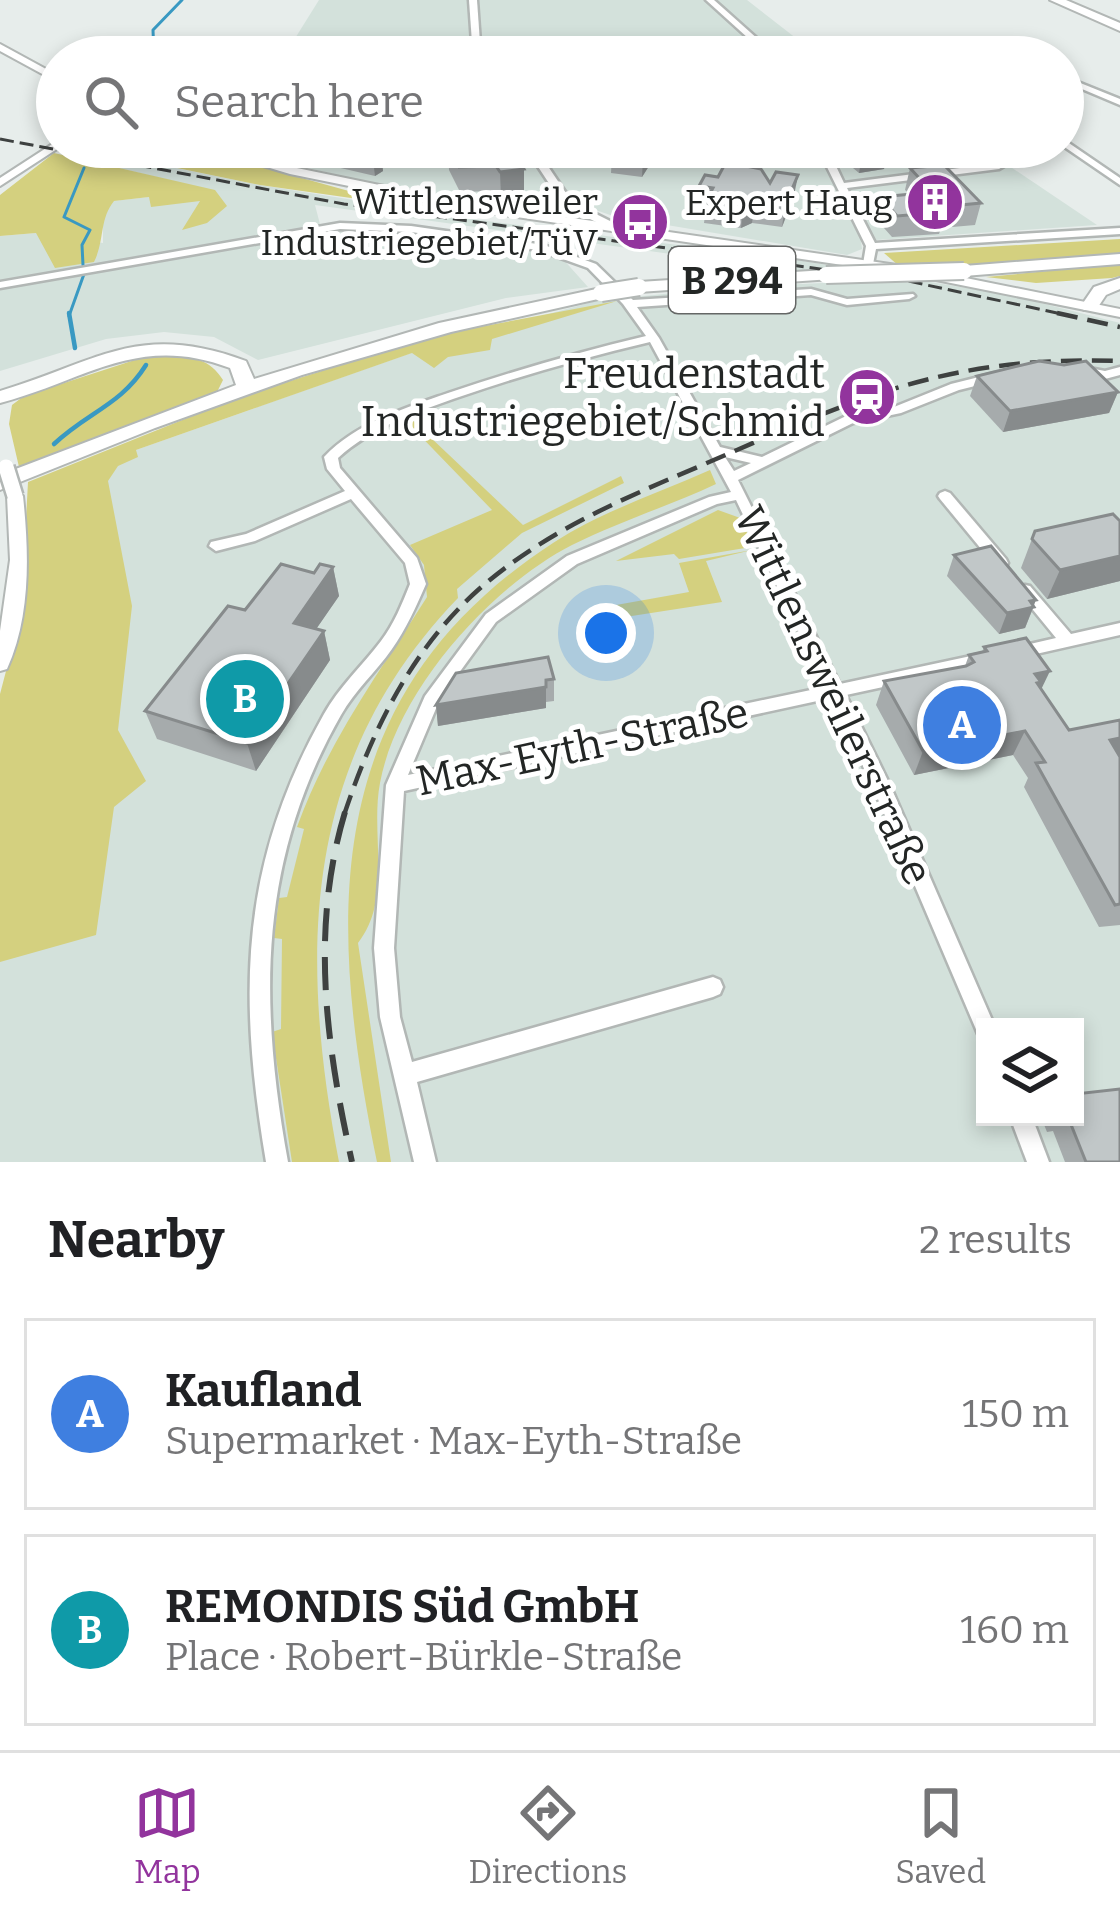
<!DOCTYPE html>
<html lang="en">
<head>
<meta charset="utf-8">
<style>
	body { margin:0; font-family:Bitter,serif; background:#f6f6f6; color:#202124 }
	.controls { position:absolute; right:36px; bottom:36px; display:grid; overflow:hidden; border-radius:0px; box-shadow:0 6px 18px #0003 }
	.controls button { width:108px; height:108px; display:grid; place-items:center; padding:0; border:0; border-bottom:3px solid #e0e0e0; background:#fff; color:#202124; font:60px sans-serif }
	.you { position:absolute; left:606px; top:633px; width:42px; height:42px; margin:-30px; border:9px solid #fff; border-radius:50%; background:#1a73e8; box-shadow:0 0 0 18px #1a73e833 }
	.badge { display:grid; place-items:center; width:78px; height:78px; border-radius:50%; background:#92349d; color:#fff; font-size:39px; font-weight:700 }
	.pin { position:absolute; translate:-50% -50%; border:6px solid #fff; box-shadow:0 3px 12px #0006 }
	.list { margin:0; padding:0; list-style:none }
	h2 { display:flex; justify-content:space-between; align-items:center; height:156px; margin:0; padding:0 48px; font-size:51px }
	h2 small { font-size:39px; font-weight:400; color:#757577 }
	.list li { display:grid; grid-template-columns:78px 1fr auto; gap:36px; align-items:center; box-sizing:border-box; height:192px; margin:0 24px 24px; padding:0 24px; border:3px solid #e0e0e0; border-radius:0px }
	.list b { display:block; font-size:45px; white-space:nowrap }
	.list p { margin:0; font-size:39px; white-space:nowrap; color:#757577 }
	.list em { font-size:39px; font-style:normal; color:#757577 }
	.icon { flex:none; width:66px; height:66px; fill:none; stroke:currentColor; stroke-width:2; stroke-linecap:round; stroke-linejoin:round }
	.map { position:relative; flex:none; width:1120px; height:1162px; overflow:hidden }
	.search { position:absolute; background:#fff; box-shadow:0 6px 18px #0003; left:36px; right:36px; top:36px; height:132px; display:flex; align-items:center; gap:30px; box-sizing:border-box; padding:0 42px; border-radius:66px; color:#757577; font-size:45px }
	.sheet { height:588px; background:#fff }
	nav { display:flex; justify-content:space-around; align-items:center; box-sizing:border-box; height:168px; border-top:3px solid #e0e0e0; background:#fff; font-size:33px; color:#757577 }
	nav a { display:grid; justify-items:center; gap:6px }
	nav .on { color:#92349d }
	.map>svg:first-child { display:block }
</style>
</head>
<body>
<div class="map">
<svg width="1120" height="1162" viewBox="0 0 1120 1162">
	<rect width="100%" height="100%" fill="#e7edeb"/>
	<g fill="#d3e1db" fill-rule="evenodd">
		<polygon points="319,0 747,0 819,56 843,51 851,57 276,57 282,40 294,40"/>
		<polygon points="243,147 981,147 1097,225 861,241 862,249 847,255 613,216 587,207 509,206 408,192 241,152"/>
		<path d="M77 148 260 185 479 220 791 259 1009 295 1120 323V1162H0V733L39 484 434 345 596 301 732 287 867 281 315 205 322 232 404 231 526 250 562 258 588 287 506 298 258 360 214 337 164 332 106 339 0 371V236L36 233 103 243V215L113 201 211 190 64 155ZM985 1027H1075V1117H985Z"/>
	</g>
	<g fill="#d4d07f">
		<polygon points="75,147 190,147 356,193 484,217 260,185"/>
		<path d="M54 153 215 190 227 206 207 223 182 230 200 201 151 207 149 197 114 201C99 220 105 240 94 262L55 268 36 233 0 236V195Z"/>
		<polygon points="1120,239 1120,253 983,265 899,266 884,253"/>
		<polygon points="1120,264 1120,276 1112,278 1036,283 986,277"/>
		<polygon points="617,301 492,339 490,350 448,357 434,368 412,353 136,450 138,457 118,466 108,481 132,606 118,730 146,781 114,807 96,935 0,962 0,694 21,614 28,482 237,398 431,336"/>
		<path d="M169 354C193 357 210 359 223 380L217 392 19 467 9 424 12 405 24 396 147 356Z"/>
		<path d="M410 418 523 525 621 476 624 483 522 533 457 589 458 598C301 761 299 953 339 1162H292L272 1032 281 1029 282 939 274 938 279 898 287 897 304 829 297 827C328 741 379 673 427 597L424 565 410 545 492 510 405 420Z"/>
		<path d="M710 470 716 484C669 506 618 522 572 545 490 587 397 691 380 783 370 835 393 899 358 943L391 1162H377C327 918 318 696 553 543 602 511 657 494 710 470Z"/>
		<polygon points="718,510 743,519 751,547 679,559 674,554 616,561"/>
		<polygon points="752,550 706,561 722,602 593,622 588,610 689,592 679,563"/>
	</g>
	<g fill="none" stroke-linecap="round" stroke-linejoin="round">
		<g stroke="#3999c2" stroke-width="3">
			<polyline points="154,57 153,30 182,0"/>
			<polyline points="83,265 82,245 90,230 64,217 84,168"/>
			<polyline points="69,316 84,274"/>
		</g>
		<g stroke="#3999c2" stroke-width="4.5">
			<polyline points="69,313 75,348"/>
			<path d="M54 444C88 412 121 405 146 365"/>
		</g>
		<defs>
			<g id="minor">
				<polygon points="469,0 477,0 481,57 473,57"/>
				<polygon points="706,0 714,0 778,57 769,57"/>
				<polygon points="928,42 963,55 964,57 953,57 925,46 925,42"/>
				<polygon points="310,43 317,45 315,57 307,57"/>
				<polygon points="1063,76 1120,99 1120,105 1063,81"/>
				<polygon points="1063,107 1078,114 1079,116 1075,119 1063,113"/>
				<polygon points="1063,139 1120,178 1120,185 1063,146"/>
				<polygon points="380,147 390,147 393,156 406,159 401,162 386,161"/>
				<polygon points="525,147 535,147 572,202 616,224 616,228 608,228 564,206"/>
				<polygon points="740,147 768,147 821,153 817,147 827,147 844,183 991,164 972,147 983,147 1004,166 999,169 847,188 875,243 1120,228 1120,234 876,249 873,264 868,267 863,264 866,246 823,159 745,150"/>
				<path d="M340 223 411 226 544 245 596 264 633 300 811 289 847 299 913 294 915 296 909 299 847 305 811 295 637 307 659 338 720 447 762 457 844 417 894 407 951 384 995 373 999 374V380L959 390 901 413 853 423 738 480 840 684 985 653 991 655 993 659 991 663 985 665 846 695 890 785 995 1027H985V1037L978 1034 872 785 831 698 404 791 394 948 400 1017 412 1062 713 977 720 980 723 987 720 994 713 997 417 1082 436 1162H414L380 1017 374 948 386 785 425 696 486 614 567 556 709 497 731 492 650 342C586 357 523 375 462 396 418 411 372 427 338 458L340 468 417 558 426 584C416 607 406 629 392 649 376 672 355 690 341 715 258 860 259 1002 288 1162H266C238 995 239 865 324 714 339 687 362 666 381 641 394 624 402 604 410 584L405 563 351 499 255 541 216 551 209 546 211 542 246 534 345 491 327 469 324 457C356 423 405 408 448 393 513 371 579 352 646 336L623 304 588 268 538 250 411 232 340 229 0 288V282ZM725 457 751 463 734 471ZM736 500 825 687 408 775 440 699 496 622 577 564 717 504Z"/>
				<polygon points="1079,366 1105,371 1120,367 1120,375 1105,379 1075,373 1075,367"/>
				<polygon points="945,491 950,493 1006,559 1008,563 1006,567 996,567 940,499 938,496 940,493"/>
				<polygon points="1025,585 1030,586 1071,634 1120,623 1120,635 1014,659 1008,657 1006,653 1008,649 1056,638 1020,594 1017,590 1020,586"/>
				<polygon points="1010,1117 1032,1117 1049,1162 1027,1162"/>
			</g>
			<g id="tertiary">
				<polygon points="0,44 57,75 57,82 0,51"/>
				<polygon points="57,141 57,147 60,147 0,186 0,178"/>
				<polygon points="199,147 217,147 292,167 462,202 897,265 903,269 897,273 462,209 290,174"/>
				<polygon points="936,272 1120,309 1120,317 931,279 931,273"/>
				<path d="M15 491 23 496C29 553 31 616 7 669L0 671V631L10 560 7 496Z"/>
			</g>
			<g id="primary">
				<polygon points="1050,0 1066,0 1120,23 1120,31"/>
				<polygon points="1120,254 1120,264 964,276 955,271 964,266"/>
				<polygon points="826,270 832,271 832,279 639,292 630,287 639,282"/>
				<polygon points="1120,278 1120,289 1106,295 1096,310 1084,310 1081,306 1094,287"/>
				<path d="M601 288 610 293 607 297 451 332 302 375 155 428 0 490V475L236 385 230 368C138 333 87 380 0 403V391C99 361 139 321 246 361L254 379 439 323Z"/>
			</g>
		</defs>
		<use href="#minor" stroke="#b2b7b5" stroke-width="5"/>
		<use href="#tertiary" stroke="#b2b7b5" stroke-width="4"/>
		<use href="#primary" stroke="#b2b7b5" stroke-width="4"/>
		<use href="#minor" fill="#fff" fill-rule="evenodd"/>
		<use href="#tertiary" fill="#fff" fill-rule="evenodd"/>
		<use href="#primary" fill="#fff" fill-rule="evenodd"/>
		<polyline stroke="#3e4140" stroke-width="3" stroke-dasharray="14 6" stroke-linecap="butt" points="0,139 344,204 908,281 1071,316"/>
		<g stroke="#3e4140" stroke-width="4.5" stroke-dasharray="21 10" stroke-linecap="butt">
			<polyline points="1057,313 1120,327"/>
			<path d="M344 815C372 731 411 650 478 590 544 532 620 500 700 466 855 399 946 355 1120 361"/>
		</g>
		<path stroke="#3e4140" stroke-width="6" stroke-dasharray="33 16" stroke-linecap="butt" d="M345 812C310 929 326 1045 352 1162"/>
		<defs>
			<polyline id="tertiary-bridge" points="6,467 15,496"/>
			<g id="primary-bridge">
				<polyline points="826,275 964,271"/>
				<polyline points="601,293 639,287"/>
			</g>
		</defs>
		<use href="#tertiary-bridge" stroke="#b2b7b5" stroke-width="20" stroke-linecap="butt"/>
		<use href="#primary-bridge" stroke="#b2b7b5" stroke-width="20" stroke-linecap="butt"/>
		<use href="#tertiary-bridge" stroke="#fff" stroke-width="15"/>
		<use href="#primary-bridge" stroke="#fff" stroke-width="16"/>
	</g>
	<g fill="#a6abac">
		<polygon points="327,147 380,147 383,171 375,176 332,166"/>
		<polygon points="448,147 500,155 524,169 524,194 501,197 497,191 460,192 449,170"/>
		<polygon points="843,147 959,147 887,157 884,169 859,173 841,158"/>
		<polygon points="612,154 656,155 642,177 611,173"/>
		<polygon points="910,168 981,203 975,225 941,228 939,234 892,237 876,219 881,197 910,194 905,190"/>
		<polygon points="770,183 794,196 782,227 752,223 741,228 704,223 706,208 697,207 699,186"/>
		<polygon points="977,376 1118,392 1109,413 1003,432 970,396"/>
		<polygon points="1120,521 1120,581 1047,599 1021,568 1035,531"/>
		<polygon points="954,555 1034,606 1025,628 999,634 947,576"/>
		<polygon points="333,567 339,596 316,629 324,631 330,660 256,771 157,739 145,711 245,610"/>
		<polygon points="984,647 1041,689 1069,730 1120,720 1120,925 1099,927 1024,787 1028,778 1013,755 914,775 876,705 884,681 965,666 969,655 982,652"/>
		<polygon points="554,679 554,701 546,702 546,708 438,726 436,705"/>
		<polygon points="1041,1117 1075,1117 1120,1162 1065,1162 1053,1131 1047,1132"/>
	</g>
	<g fill="#878b8c">
		<polygon points="380,147 383,171 375,176 372,151"/>
		<polygon points="651,147 657,147 656,155 642,177 643,159"/>
		<polygon points="875,147 959,147 887,157 884,169 859,173 863,150"/>
		<polygon points="524,169 524,194 501,197 500,172"/>
		<polygon points="798,175 794,196 782,227 785,205"/>
		<polygon points="755,202 752,223 741,228 743,207"/>
		<polygon points="1118,392 1109,413 1003,432 1010,411"/>
		<polygon points="1120,556 1120,581 1047,599 1060,570"/>
		<polygon points="333,567 339,596 301,651 294,623"/>
		<polygon points="1036,600 1025,628 999,634 1007,613"/>
		<polygon points="324,631 330,660 256,771 247,743"/>
		<polygon points="1050,671 1038,696 1035,674"/>
		<polygon points="546,687 546,708 438,726 436,705"/>
		<polygon points="1025,731 1013,755 914,775 923,751"/>
		<polygon points="1120,738 1120,759 1110,740"/>
	</g>
	<g fill="#c1c7c8" stroke="#878b8c" stroke-width="3">
		<polygon points="354,147 380,147 372,151"/>
		<polygon points="448,147 496,147 500,155 514,153 524,169 500,172 496,166 459,167"/>
		<polygon points="617,147 651,147 643,159 612,154"/>
		<polygon points="726,162 761,169 770,183 776,172 798,175 785,205 755,202 743,207 706,201 713,188 699,186 705,175 718,177"/>
		<polygon points="944,165 981,203 940,207 945,212 897,216 881,197 932,192 910,168"/>
		<polygon points="1039,361 1064,365 1086,361 1118,392 1010,411 977,376"/>
		<polygon points="1113,514 1120,521 1120,556 1060,570 1032,539 1035,531"/>
		<polygon points="991,546 1036,600 1030,601 1034,607 1007,613 954,555"/>
		<polygon points="281,564 314,573 320,564 333,567 294,623 324,631 247,743 145,711 228,606 245,610"/>
		<polygon points="1026,638 1050,671 1035,674 1041,682 1037,683 1069,730 1120,720 1120,738 1110,740 1120,757 1120,904 1115,905 1036,763 1045,762 1025,731 923,751 884,681 966,666 974,662 969,655 987,651 984,647"/>
		<polygon points="548,657 554,679 546,680 546,687 436,705 456,673"/>
		<polygon points="1120,1089 1120,1162 1086,1162 1068,1117 1075,1117 1075,1094"/>
	</g>
	<defs>
		<symbol id="building-disc" viewBox="-11 -11 22 22"><circle r="9.5" fill="#92349d" stroke="#fff"/><path d="M-4-6H4V6H1V3H-1V6H-4ZM-2.5-4.3h1.7v1.8h-1.7ZM.8-4.3h1.7v1.8H.8ZM-2.5-1h1.7V.8h-1.7ZM.8-1h1.7V.8H.8Z" fill="#fff"/></symbol>
		<symbol id="bus-disc" viewBox="-11 -11 22 22"><circle r="9.5" fill="#92349d" stroke="#fff"/><path d="M-5-6H5V4H4V6H2V4H-2V6H-4V4H-5ZM-3.5-4V0h7V-4ZM-3.5 1.2v1.5H-2V1.2ZM2 1.2v1.5H3.5V1.2Z" fill="#fff"/></symbol>
		<symbol id="station-disc" viewBox="-11 -11 22 22"><circle r="9.5" fill="#92349d" stroke="#fff"/><path d="M-3-6H3Q5-6 5-4V2Q5 4 3 4L4.5 6H3L1.5 4h-3L-3 6H-4.5L-3 4Q-5 4-5 2V-4Q-5-6-3-6ZM-3.5-4v3h7v-3ZM-3.5 1v1.5H-2V1ZM2 1v1.5H3.5V1Z" fill="#fff"/></symbol>
	</defs>
	<g fill-rule="evenodd">
		<use href="#building-disc" x="902" y="169" width="66" height="66"/>
		<use href="#bus-disc" x="607" y="189" width="66" height="66"/>
		<use href="#station-disc" x="834" y="364" width="66" height="66"/>
	</g>
	<g text-anchor="middle" stroke-width="10" stroke-linejoin="round" paint-order="stroke">
		<g font-size="36" fill="#232625" stroke="#fff" text-anchor="end">
			<text x="598" y="214">Wittlensweiler<tspan x="598" dy="41">Industriegebiet/TüV</tspan></text>
			<text x="893" y="215">Expert Haug</text>
		</g>
		<rect fill="#fff" stroke="#656766" stroke-width="3" x="669" y="247" width="126" height="66" rx="9"/>
		<g font-size="39" font-weight="bold" fill="#232625">
			<text x="732" y="294">B 294</text>
		</g>
		<g font-size="42" fill="#232625" stroke="#fff" text-anchor="end">
			<text x="825" y="388">Freudenstadt<tspan x="825" dy="48">Industriegebiet/Schmid</tspan></text>
		</g>
		<g font-size="42" fill="#232625" stroke="#fff">
			<text transform="translate(834 695) rotate(65)" y="15">Wittlensweilerstraße</text>
			<text transform="translate(582 746) rotate(-12)" y="15">Max-Eyth-Straße</text>
		</g>
	</g>
</svg>
<div class="controls">
<button><svg class="icon" aria-label="layers" viewBox="0 0 24 24"><path d="M12 4l9 5-9 5-9-5zM3 14l9 5 9-5"/></svg></button>
</div>
<div class="you"></div>
<div class="pin badge" style="left:962px;top:725px;background:#3f7fe0">A</div>
<div class="pin badge" style="left:245px;top:699px;background:#0f9aa8">B</div>
<div class="search"><svg class="icon" aria-label="search" viewBox="0 0 24 24"><circle cx="10" cy="10" r="6"/><path d="M15 15l6 6"/></svg>Search here</div>
</div>
<section class="sheet">
<h2>Nearby<small>2 results</small></h2>
<ul class="list">
<li><span class="badge" style="background:#3f7fe0">A</span><div><b>Kaufland</b><p>Supermarket · Max-Eyth-Straße</p></div><em>150 m</em></li>
<li><span class="badge" style="background:#0f9aa8">B</span><div><b>REMONDIS Süd GmbH</b><p>Place · Robert-Bürkle-Straße</p></div><em>160 m</em></li>
</ul>
</section>
<nav>
<a class="on"><svg class="icon" aria-label="map" viewBox="0 0 24 24"><path d="M3 6l6-2 6 2 6-2v14l-6 2-6-2-6 2zM9 4v14M15 6v14"/></svg>Map</a>
<a><svg class="icon" aria-label="directions" viewBox="0 0 24 24"><path d="M12 3l9 9-9 9-9-9zM9 14v-3h6M13 9l2 2-2 2"/></svg>Directions</a>
<a><svg class="icon" aria-label="saved" viewBox="0 0 24 24"><path d="M7 4h10v16l-5-4-5 4z"/></svg>Saved</a>
</nav>
</body>
</html>
